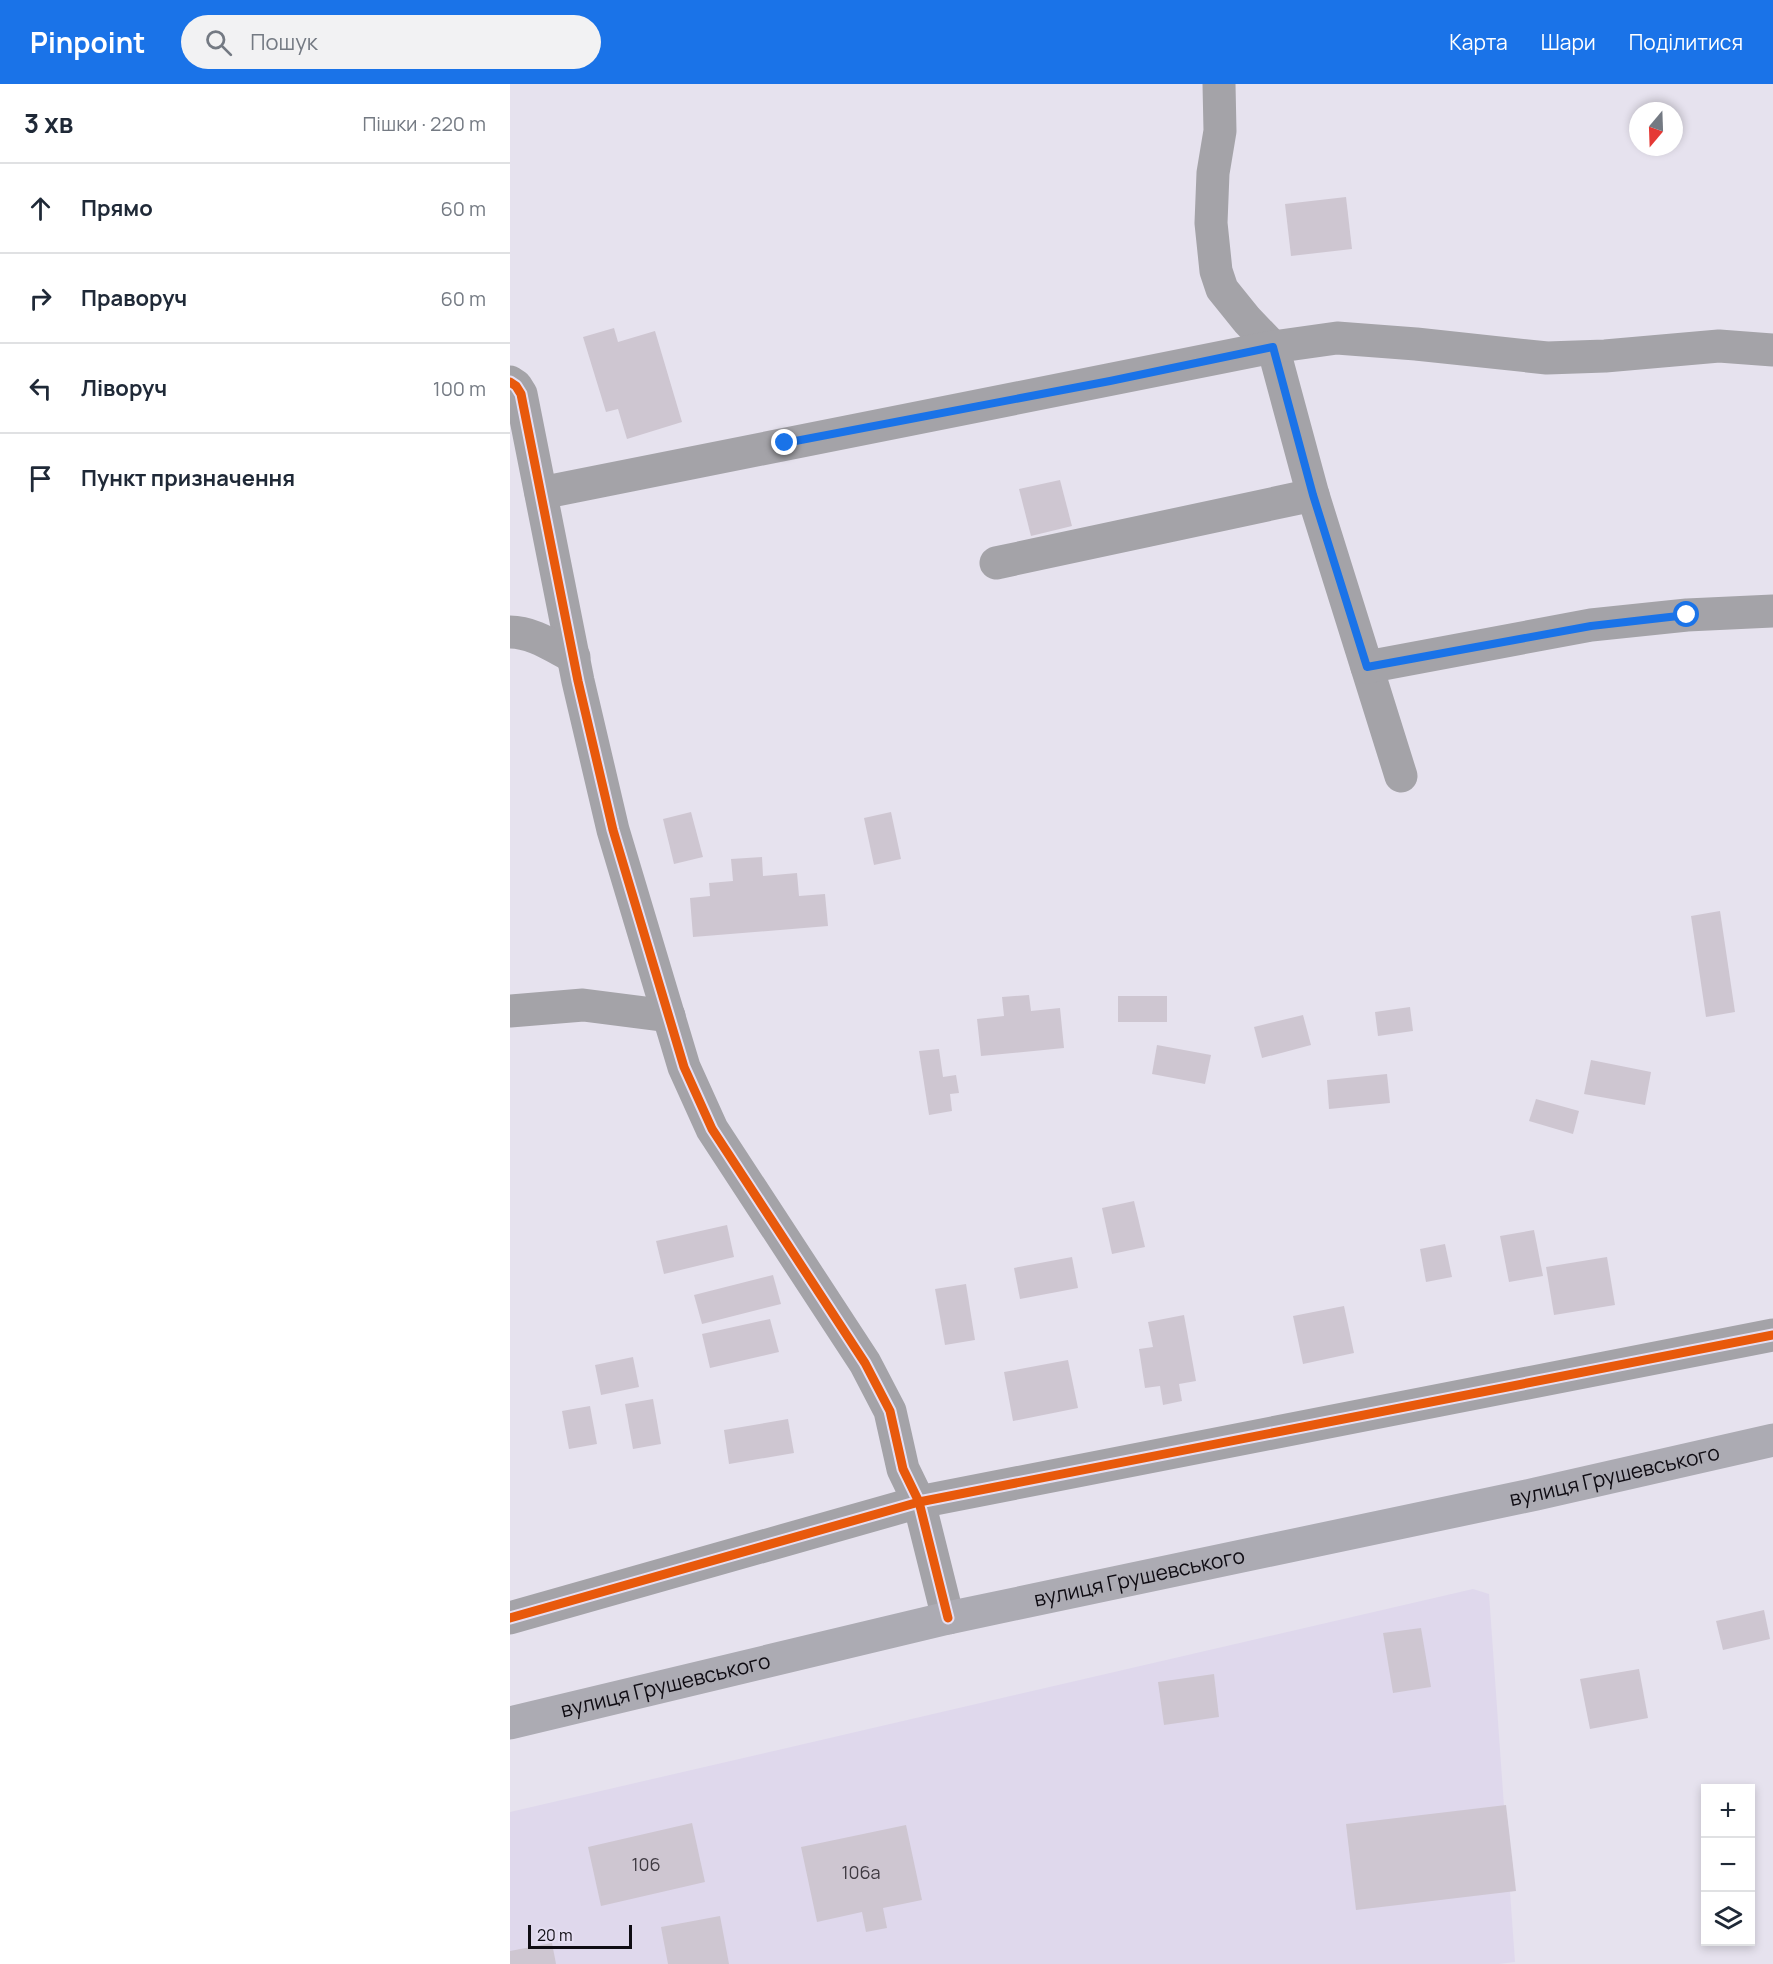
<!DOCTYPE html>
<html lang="uk">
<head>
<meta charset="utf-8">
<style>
	body { margin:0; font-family:Manrope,sans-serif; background:#f2f2f3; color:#1f2937 }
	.controls { position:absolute; right:18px; bottom:18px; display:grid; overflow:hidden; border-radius:0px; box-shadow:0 3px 9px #0003 }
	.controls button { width:54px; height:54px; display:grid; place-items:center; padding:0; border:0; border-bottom:2px solid #e0e1e3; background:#fff; color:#1f2937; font:30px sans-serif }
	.compass { position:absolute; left:1119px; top:18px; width:54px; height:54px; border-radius:50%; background:#fff; box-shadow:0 3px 9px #0003; rotate:199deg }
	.scale { position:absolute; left:18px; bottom:15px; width:104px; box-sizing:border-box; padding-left:6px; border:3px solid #0f0c13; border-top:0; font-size:16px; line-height:21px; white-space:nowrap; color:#0f0c13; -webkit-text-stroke:4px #e5def2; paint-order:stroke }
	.stop { position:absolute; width:18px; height:18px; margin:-14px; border:4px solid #1a73e8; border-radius:50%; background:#fff }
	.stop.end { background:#1a73e8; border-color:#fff; box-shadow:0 2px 6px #0008 }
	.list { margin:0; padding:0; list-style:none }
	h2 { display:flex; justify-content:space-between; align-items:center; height:78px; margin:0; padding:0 24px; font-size:26px }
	h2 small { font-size:20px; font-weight:400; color:#747a83 }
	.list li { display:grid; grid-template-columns:39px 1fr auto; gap:18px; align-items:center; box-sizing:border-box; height:90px; padding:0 24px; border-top:2px solid #e0e1e3 }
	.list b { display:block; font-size:22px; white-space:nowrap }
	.list em { font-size:20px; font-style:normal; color:#747a83 }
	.icon { flex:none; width:33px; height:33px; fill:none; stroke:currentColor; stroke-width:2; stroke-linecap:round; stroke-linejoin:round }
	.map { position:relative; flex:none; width:1263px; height:1880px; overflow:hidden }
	header { display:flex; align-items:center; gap:36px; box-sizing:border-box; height:84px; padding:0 30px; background:#1a73e8; color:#fff }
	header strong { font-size:28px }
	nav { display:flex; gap:33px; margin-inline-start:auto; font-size:21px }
	.search { width:420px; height:54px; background:#f2f2f3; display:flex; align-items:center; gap:15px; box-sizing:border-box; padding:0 21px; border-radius:33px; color:#747a83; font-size:22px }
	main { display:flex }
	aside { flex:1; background:#fff }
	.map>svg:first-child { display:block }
</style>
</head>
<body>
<header>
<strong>Pinpoint</strong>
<div class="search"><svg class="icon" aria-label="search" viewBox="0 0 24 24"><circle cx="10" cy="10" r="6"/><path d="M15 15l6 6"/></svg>Пошук</div>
<nav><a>Карта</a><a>Шари</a><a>Поділитися</a></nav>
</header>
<main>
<aside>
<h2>3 хв<small>Пішки · 220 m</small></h2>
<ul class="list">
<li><svg class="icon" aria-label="ahead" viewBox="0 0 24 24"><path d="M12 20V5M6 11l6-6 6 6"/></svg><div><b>Прямо</b></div><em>60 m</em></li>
<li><svg class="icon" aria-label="right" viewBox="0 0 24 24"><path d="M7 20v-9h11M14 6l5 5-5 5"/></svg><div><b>Праворуч</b></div><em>60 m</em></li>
<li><svg class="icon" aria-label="left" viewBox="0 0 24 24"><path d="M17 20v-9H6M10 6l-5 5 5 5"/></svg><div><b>Ліворуч</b></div><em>100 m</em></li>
<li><svg class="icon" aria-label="arrive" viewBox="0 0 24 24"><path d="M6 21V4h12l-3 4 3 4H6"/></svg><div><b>Пункт призначення</b></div></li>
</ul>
</aside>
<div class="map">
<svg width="1263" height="1880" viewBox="0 0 1263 1880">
	<rect width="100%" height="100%" fill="#e6e2ee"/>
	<polygon fill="#dfd8ec" points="963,1505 979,1510 1005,1878 989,1880 0,1880 0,1728"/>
	<g fill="#cec6d1">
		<polygon points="836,113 842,165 781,172 775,120"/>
		<polygon points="104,244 108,258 145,247 172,338 117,355 108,325 96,328 73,253"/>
		<polygon points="550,396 562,442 521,452 509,405"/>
		<polygon points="181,728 193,773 164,780 153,735"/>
		<polygon points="381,728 391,775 364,781 354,734"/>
		<polygon points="252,773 253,792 287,789 289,812 315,810 318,842 183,853 180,814 200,812 199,799 223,797 221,775"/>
		<polygon points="1210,827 1225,928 1196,933 1181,832"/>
		<polygon points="519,911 521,927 550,924 554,964 471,972 467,935 494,932 492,913"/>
		<rect x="608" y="912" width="49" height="26"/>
		<polygon points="900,923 903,947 868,952 865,928"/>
		<polygon points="793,931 801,961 752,974 744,943"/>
		<polygon points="647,961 701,971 695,1000 642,990"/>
		<polygon points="429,965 433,993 446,991 449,1009 440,1010 442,1027 419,1031 409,967"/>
		<polygon points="1081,976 1141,988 1135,1021 1074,1010"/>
		<polygon points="877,990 880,1019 819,1025 817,996"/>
		<polygon points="1026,1015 1069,1027 1063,1050 1019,1037"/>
		<polygon points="624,1117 635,1163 602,1170 592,1124"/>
		<polygon points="217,1141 224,1173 154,1190 146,1157"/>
		<polygon points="1024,1146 1033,1192 999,1198 990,1152"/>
		<polygon points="935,1160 942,1193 916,1198 910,1165"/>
		<polygon points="562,1173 568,1204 510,1215 504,1184"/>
		<polygon points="1097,1173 1105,1221 1044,1231 1036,1183"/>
		<polygon points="263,1191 271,1220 192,1240 184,1211"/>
		<polygon points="456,1200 465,1256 435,1261 425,1205"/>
		<polygon points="834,1222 844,1269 793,1280 783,1232"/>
		<polygon points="674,1231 686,1297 669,1300 672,1317 653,1321 650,1302 635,1304 629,1265 643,1263 638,1238"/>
		<polygon points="260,1235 269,1268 200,1284 192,1250"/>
		<polygon points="123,1273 129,1303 91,1311 85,1281"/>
		<polygon points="558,1276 568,1324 503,1337 494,1288"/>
		<polygon points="143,1315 151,1360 123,1365 115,1320"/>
		<polygon points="80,1322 87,1360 59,1365 52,1327"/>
		<polygon points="278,1335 284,1369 219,1380 214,1346"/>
		<polygon points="1254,1526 1260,1555 1213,1566 1206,1537"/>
		<polygon points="911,1544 921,1603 883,1609 873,1549"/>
		<polygon points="1129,1585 1138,1634 1080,1645 1070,1595"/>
		<polygon points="704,1590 709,1633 654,1641 648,1598"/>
		<polygon points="996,1721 1006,1807 846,1826 836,1740"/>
		<polygon points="182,1739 195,1798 91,1822 78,1763"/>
		<polygon points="396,1741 412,1816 373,1824 377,1844 356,1848 352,1828 307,1838 291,1763"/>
		<polygon points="210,1832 219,1880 158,1880 151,1843"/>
		<polygon points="42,1859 46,1880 0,1880 0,1867"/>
	</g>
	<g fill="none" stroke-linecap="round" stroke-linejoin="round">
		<g stroke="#a4a3a8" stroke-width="33">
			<polyline points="709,0 710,47 703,89 701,139 706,187 712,205 737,236 763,263 803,411 891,692"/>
			<polyline points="0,298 6,302 11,310 68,597 103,746 174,983 202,1045 355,1279 380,1327 393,1385 409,1418 438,1534"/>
			<polyline points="31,409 763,263 827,254 906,260 1037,274 1095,272 1209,262 1263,266"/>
			<polyline points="486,479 803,411"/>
			<path d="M0 548C23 548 44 563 64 573"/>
			<polyline points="857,583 1081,541 1177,531 1263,527"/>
			<polyline points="0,927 73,921 159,932"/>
			<polyline points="0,1534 409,1418 1263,1251"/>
		</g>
		<path stroke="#acabb3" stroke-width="33" id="s1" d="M0 1639 438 1534 1026 1410 1263 1356"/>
		<defs>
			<g id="cycleway">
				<polyline points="0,298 6,302 11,310 68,597 103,746 174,983 202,1045 355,1279 380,1327 393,1385 409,1418 438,1534"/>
				<polyline points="0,1534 409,1418 1263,1251"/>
			</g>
		</defs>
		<use href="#cycleway" stroke="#e5def2" stroke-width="13"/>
		<use href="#cycleway" stroke="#e8590c" stroke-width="9"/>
	</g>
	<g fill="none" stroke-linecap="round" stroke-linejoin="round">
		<polyline stroke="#1a73e8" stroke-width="8" points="275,359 600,297 763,263 803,411 857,583 1081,542 1177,531"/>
	</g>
	<g text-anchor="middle" stroke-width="4.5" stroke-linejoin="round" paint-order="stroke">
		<g font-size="18" fill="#3f3a42">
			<text x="136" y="1787">106</text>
			<text x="351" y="1795">106а</text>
		</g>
		<g font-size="21" fill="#0f0c13" stroke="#e5def2">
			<text dy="7" stroke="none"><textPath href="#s1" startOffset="1132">вулиця Грушевського</textPath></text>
			<text dy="7" stroke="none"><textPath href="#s1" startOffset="646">вулиця Грушевського</textPath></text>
			<text dy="7" stroke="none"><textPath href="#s1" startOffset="160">вулиця Грушевського</textPath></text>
		</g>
	</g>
</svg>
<div class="controls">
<button>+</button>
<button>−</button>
<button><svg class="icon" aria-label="layers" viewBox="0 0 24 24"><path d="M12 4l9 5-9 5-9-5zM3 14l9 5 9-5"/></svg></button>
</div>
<svg class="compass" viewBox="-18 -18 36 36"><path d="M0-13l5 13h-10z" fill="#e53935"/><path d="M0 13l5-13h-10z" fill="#747a83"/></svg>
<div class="scale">20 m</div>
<div class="stop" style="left:1177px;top:531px"></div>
<div class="stop end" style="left:275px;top:359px"></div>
</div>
</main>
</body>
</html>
